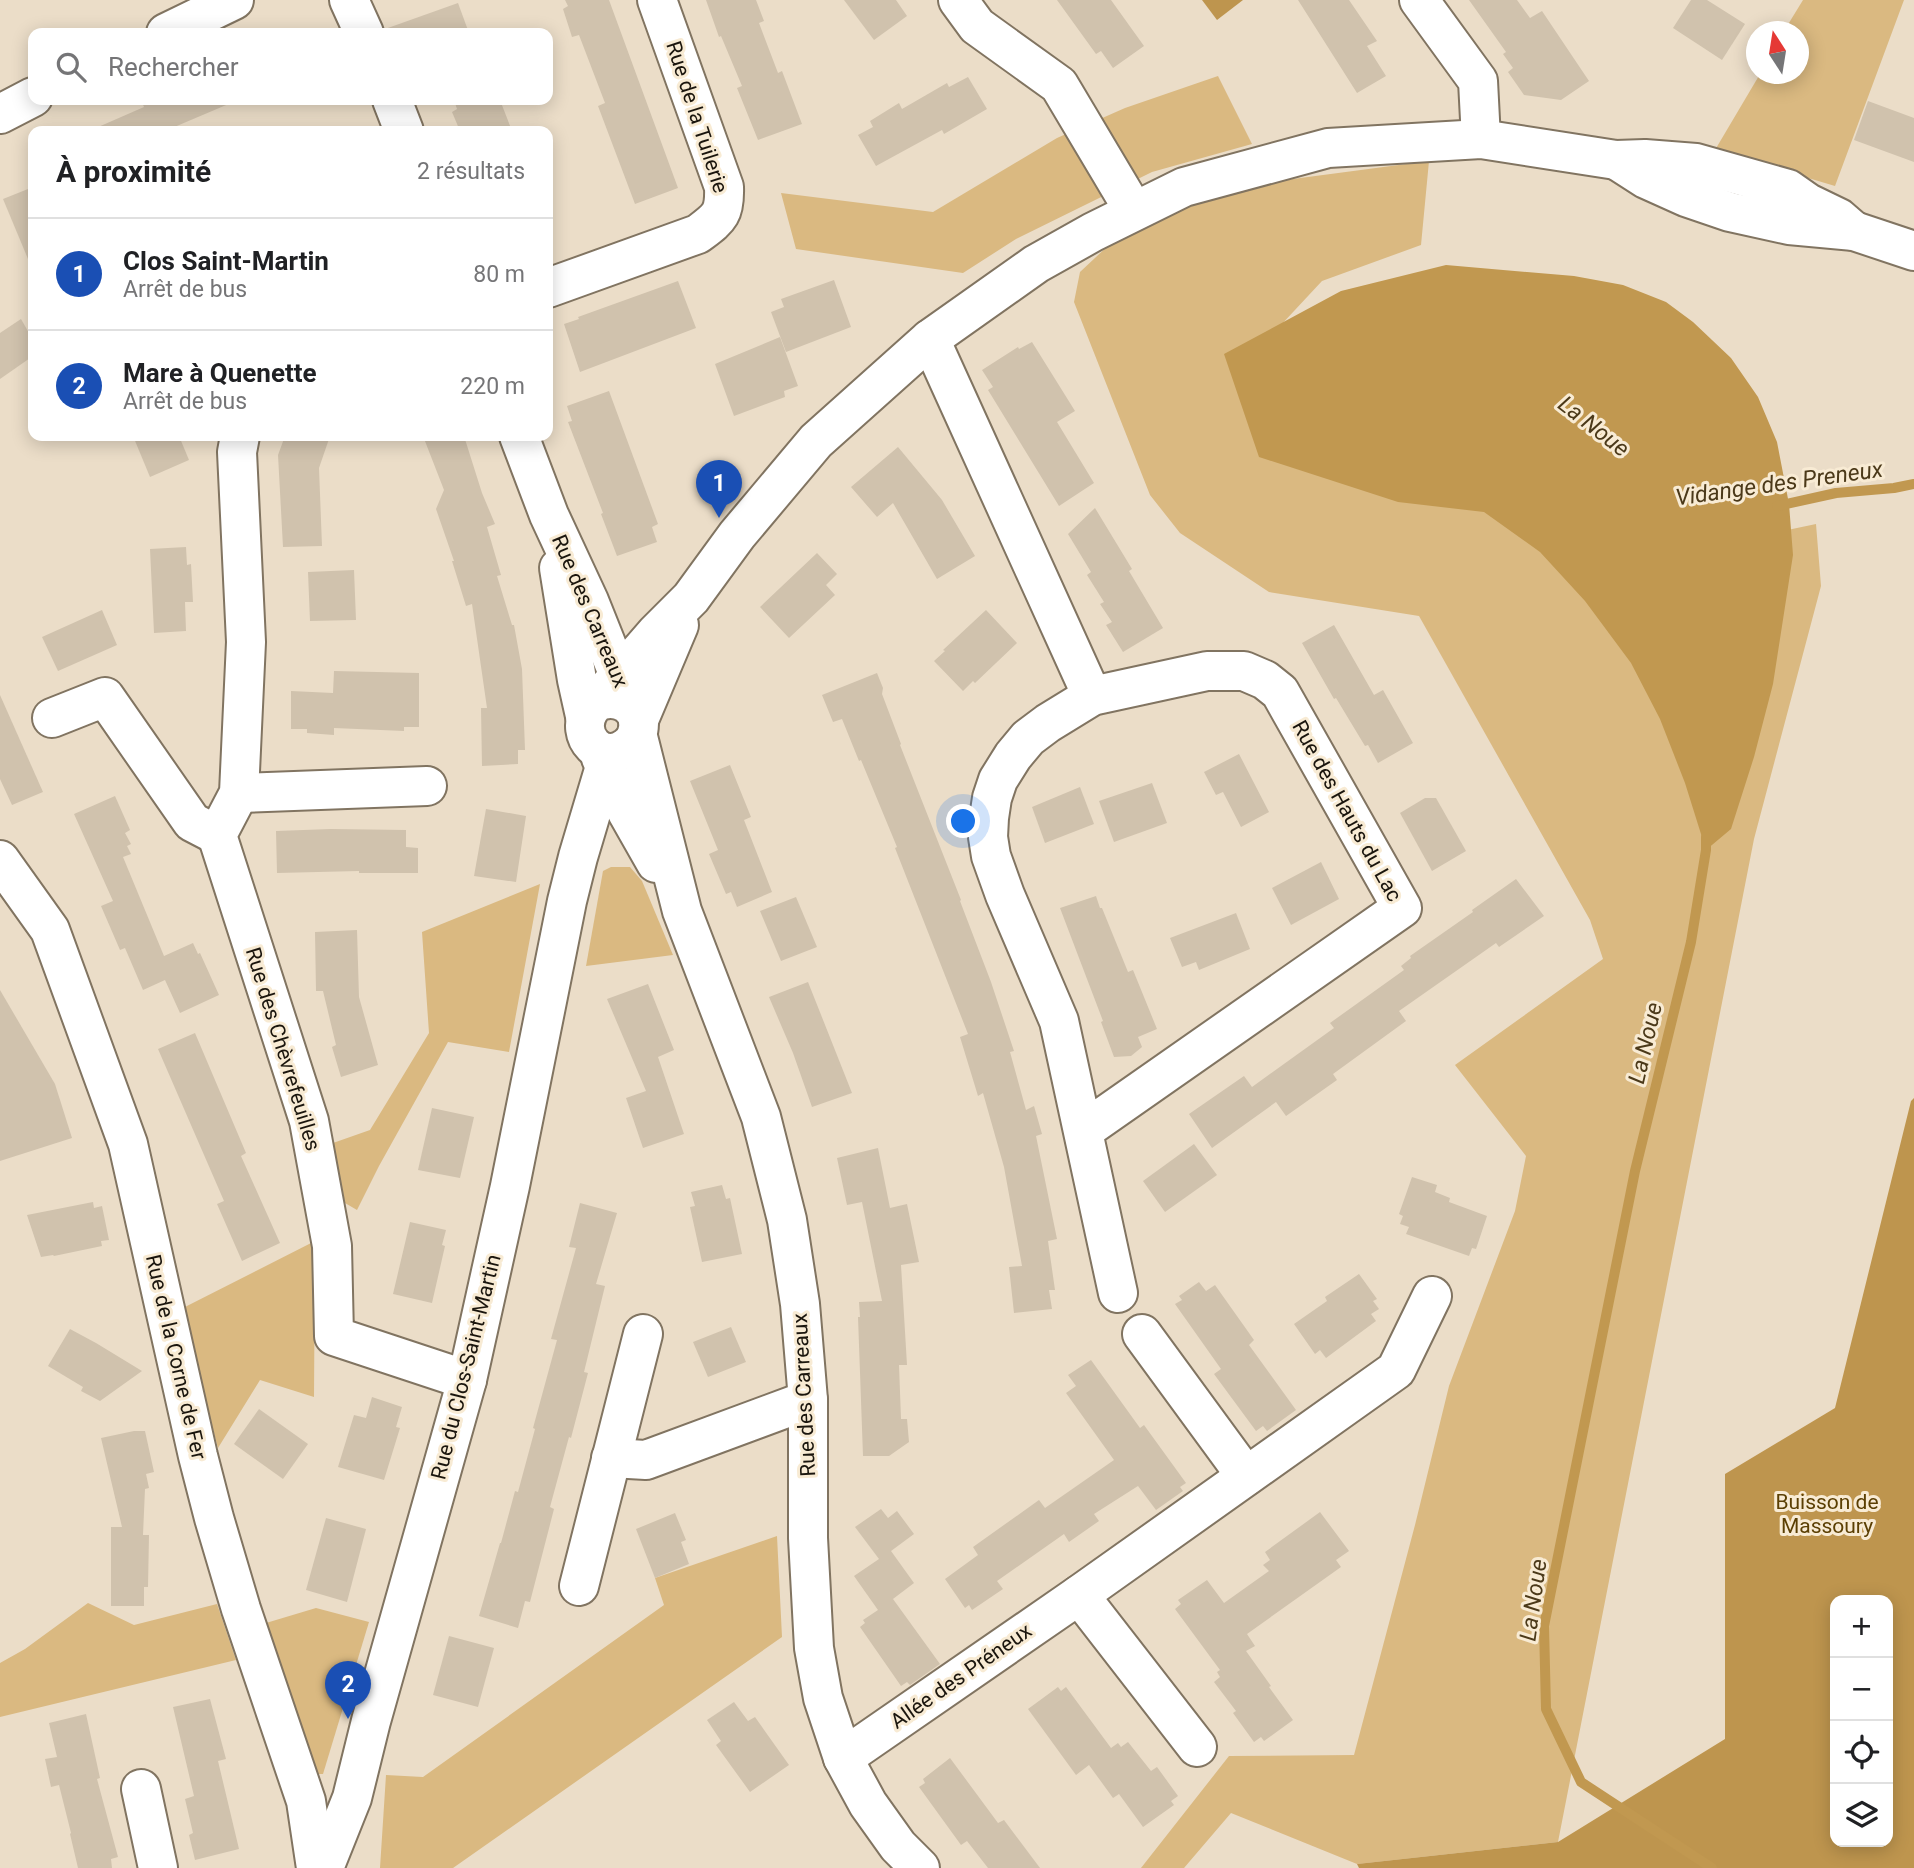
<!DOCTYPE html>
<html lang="fr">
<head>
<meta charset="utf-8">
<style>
	body { margin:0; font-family:Roboto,sans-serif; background:#f6f6f6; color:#202124 }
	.controls { position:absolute; right:21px; bottom:21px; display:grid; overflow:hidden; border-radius:14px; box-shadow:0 4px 18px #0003 }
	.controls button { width:63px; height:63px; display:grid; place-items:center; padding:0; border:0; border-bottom:2px solid #e0e0e0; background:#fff; color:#202124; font:35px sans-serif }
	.compass { position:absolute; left:1746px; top:21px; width:63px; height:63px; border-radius:50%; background:#fff; box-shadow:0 4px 18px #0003; rotate:348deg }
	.you { position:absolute; left:964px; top:822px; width:24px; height:24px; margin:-18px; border:5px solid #fff; border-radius:50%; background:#1a73e8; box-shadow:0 0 0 10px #1a73e833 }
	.badge { display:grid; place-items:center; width:46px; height:46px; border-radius:50%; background:#2563eb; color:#fff; font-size:23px; font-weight:700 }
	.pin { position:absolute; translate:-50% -58px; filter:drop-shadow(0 2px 4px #0008) }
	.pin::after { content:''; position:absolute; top:37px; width:24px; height:21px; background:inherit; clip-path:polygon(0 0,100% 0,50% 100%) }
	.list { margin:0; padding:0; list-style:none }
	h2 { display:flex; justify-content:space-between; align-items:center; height:91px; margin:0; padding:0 28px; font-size:30px }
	h2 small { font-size:23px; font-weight:400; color:#757577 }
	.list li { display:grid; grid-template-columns:46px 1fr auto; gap:21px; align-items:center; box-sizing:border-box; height:112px; padding:0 28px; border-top:2px solid #e0e0e0 }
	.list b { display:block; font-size:26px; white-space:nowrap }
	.list p { margin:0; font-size:23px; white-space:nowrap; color:#757577 }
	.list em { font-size:23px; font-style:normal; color:#757577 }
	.icon { flex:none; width:38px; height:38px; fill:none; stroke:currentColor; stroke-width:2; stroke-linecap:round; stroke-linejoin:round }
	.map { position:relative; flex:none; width:1914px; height:1868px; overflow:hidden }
	.search { position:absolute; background:#fff; box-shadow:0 4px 18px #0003; left:28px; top:28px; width:525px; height:77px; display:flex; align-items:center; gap:18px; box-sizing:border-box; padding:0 24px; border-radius:14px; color:#757577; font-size:26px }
	.panel { position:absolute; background:#fff; box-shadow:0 4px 18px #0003; left:28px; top:126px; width:525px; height:315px; border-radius:14px }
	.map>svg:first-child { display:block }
</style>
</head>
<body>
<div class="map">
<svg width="1914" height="1868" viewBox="0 0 1914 1868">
	<rect width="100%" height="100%" fill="#ebddc8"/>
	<g fill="#dab981">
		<polygon points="1803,0 1904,0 1835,186 1715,150 1760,74 1798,74 1798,32 1784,31"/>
		<polygon points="1218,76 1252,144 1152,172 1016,239 963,273 796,249 781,193 933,212 1057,138 1125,108"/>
		<polygon points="1429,161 1421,245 1322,281 1252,356 1755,537 1816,524 1821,586 1754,839 1558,1842 1357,1864 1231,1813 1184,1868 1141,1868 1229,1756 1354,1755 1415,1525 1449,1386 1515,1211 1526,1156 1455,1065 1603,959 1590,920 1419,616 1269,592 1180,533 1150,495 1074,302 1080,272 1127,228 1239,186"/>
		<polygon points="611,867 630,867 642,881 673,955 586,966 603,871"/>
		<polygon points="540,884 509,1052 448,1042 379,1166 357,1210 345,1203 333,1143 370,1130 429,1033 422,932"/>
		<polygon points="315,1241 314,1397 260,1380 218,1448 181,1309"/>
		<polygon points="777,1536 782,1637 453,1868 380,1868 386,1775 423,1777 664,1605 655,1578"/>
		<polygon points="88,1603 134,1625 217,1604 236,1660 0,1717 0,1663 25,1649"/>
		<polygon points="316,1608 369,1622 323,1774 314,1774 266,1623"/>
	</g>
	<g fill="#be954e" fill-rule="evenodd">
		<polygon points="1202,0 1243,0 1217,20"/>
		<path d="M1914 1098V1868H1359L1357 1864 1558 1842 1725 1739V1474L1835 1408 1911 1101ZM1835 1600H1888V1842H1835Z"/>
	</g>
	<polygon fill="#c19850" points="1446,265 1574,276 1623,285 1666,302 1693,322 1731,358 1758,397 1777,442 1789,504 1793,555 1773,684 1754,757 1731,829 1706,850 1685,783 1660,719 1631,663 1585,601 1540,552 1484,512 1398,502 1259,457 1224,354 1341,291"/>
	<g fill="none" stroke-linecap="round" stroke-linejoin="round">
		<g stroke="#c19850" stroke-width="10">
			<polyline points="1777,506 1836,493 1894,488 1914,484"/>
			<polyline points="1706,837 1706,850 1691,942 1635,1171 1544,1626 1546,1709 1581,1782 1712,1868"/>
		</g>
	</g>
	<g fill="#d0c2ad">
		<polygon points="565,0 609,0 678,188 635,204 598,106 605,103 579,35 572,37 563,9 568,6"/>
		<polygon points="706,0 756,0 764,21 759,23 778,73 782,71 802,124 758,140 737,88 742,86 721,36 719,37"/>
		<polygon points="844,0 896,0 907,16 874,40"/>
		<polygon points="1057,0 1111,0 1144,46 1113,68 1101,51 1096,54"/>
		<polygon points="1298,0 1349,0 1377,41 1367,46 1386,76 1357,93"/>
		<polygon points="1469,0 1517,0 1530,18 1542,11 1589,81 1561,100 1524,95 1508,72 1513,68 1503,54 1506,52"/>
		<polygon points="1691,0 1707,0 1745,24 1722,60 1673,28"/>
		<polygon points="458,3 469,33 386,33 385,29"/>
		<polygon points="968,77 987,109 944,134 942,130 876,166 858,135 873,127 870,121 899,103 902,109 947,83 949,87"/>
		<polygon points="141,100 238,100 165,131 89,131 144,107"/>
		<polygon points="454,100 500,100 512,131 460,131 452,112 457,109"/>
		<polygon points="1868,101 1914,118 1914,162 1854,140"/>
		<polygon points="33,187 33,271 3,199"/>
		<polygon points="834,280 851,327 786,352 771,312 784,307 781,299"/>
		<polygon points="678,281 696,328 580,372 564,324 579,319 578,317"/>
		<polygon points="21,319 33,340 33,356 0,379 0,333"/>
		<polygon points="780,337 798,386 784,391 785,397 734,416 715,364"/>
		<polygon points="1032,342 1075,411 1057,422 1094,483 1059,506 988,390 993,387 982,370 1018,347 1019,349"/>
		<polygon points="609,391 658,524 652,527 657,542 617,556 601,514 603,513 568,422 572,421 567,406"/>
		<polygon points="133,436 179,436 189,460 150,477"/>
		<polygon points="285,436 330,436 319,468 322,546 283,547 278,455"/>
		<polygon points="423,436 464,436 482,493 495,524 487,527 501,575 497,576 512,625 514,625 522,669 525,750 518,750 518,764 482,766 481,708 487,708 472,604 466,606 452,561 454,561 436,509 444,490"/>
		<polygon points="898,447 942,500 975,556 937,579 893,503 877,517 851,487"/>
		<polygon points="1095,508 1132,569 1129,571 1163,628 1123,652 1106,625 1112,622 1100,604 1104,602 1087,575 1091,572 1068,534"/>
		<polygon points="186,547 187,565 191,564 193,602 185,602 186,631 154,633 150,549"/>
		<polygon points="817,553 837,574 826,585 835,595 789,638 760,607"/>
		<polygon points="354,570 356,620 310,621 308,572"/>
		<polygon points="102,610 117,645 58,671 42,637"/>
		<polygon points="986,610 1017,643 975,683 973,681 963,691 934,661 945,651 943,650"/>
		<polygon points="1334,625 1374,695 1383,690 1413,743 1378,763 1368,745 1365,746 1336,698 1334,699 1302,643"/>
		<polygon points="334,671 419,673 419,727 404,727 404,731 334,728 334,735 307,733 307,729 291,729 291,691 333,693"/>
		<polygon points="877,673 883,688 882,694 901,744 900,745 961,900 960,901 991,982 1014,1051 1010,1052 1026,1110 1034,1106 1042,1134 1036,1136 1057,1239 1048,1241 1055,1290 1049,1290 1052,1309 1014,1313 1009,1267 1022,1266 1004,1167 983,1093 978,1096 960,1037 968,1034 895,848 897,847 861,760 859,761 842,719 833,722 822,695"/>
		<polygon points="0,695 43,792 12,805 0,779"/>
		<polygon points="1239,754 1269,812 1241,827 1223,792 1216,795 1204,772"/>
		<polygon points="730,765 751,817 744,820 772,892 737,907 731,892 726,894 709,854 718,850 690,781"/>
		<polygon points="1152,783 1167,823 1114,842 1099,801"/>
		<polygon points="1080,787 1094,824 1045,843 1032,807"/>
		<polygon points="115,796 130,830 125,833 131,844 127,846 131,854 123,857 164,956 193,943 198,954 200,953 219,995 180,1013 165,980 143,990 125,948 120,950 101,906 113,901 74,814"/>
		<polygon points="1425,798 1436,798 1466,851 1432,871 1400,813"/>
		<polygon points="486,809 526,816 516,882 474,876"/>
		<polygon points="331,829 406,830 406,847 418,848 418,873 359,873 359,871 277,873 276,831"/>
		<polygon points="1321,862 1339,899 1291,925 1272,888"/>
		<polygon points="1516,879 1544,916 1499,947 1496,943 1399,1011 1406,1021 1333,1074 1337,1080 1286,1116 1276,1102 1212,1148 1189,1114 1244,1076 1252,1087 1334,1028 1330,1023 1404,970 1401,966 1411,958 1410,956 1473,912 1472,910"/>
		<polygon points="1096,896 1100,908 1102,908 1128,972 1133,970 1157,1029 1138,1037 1142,1047 1131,1056 1114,1057 1101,1022 1103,1021 1060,908"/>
		<polygon points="796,897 817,947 781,961 760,911"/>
		<polygon points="1236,913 1250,949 1199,970 1196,962 1182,967 1170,938"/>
		<polygon points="357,930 359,997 378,1065 341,1077 332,1047 336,1045 323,991 316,991 315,932"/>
		<polygon points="808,982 852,1093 812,1107 793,1053 769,997"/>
		<polygon points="648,984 674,1050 658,1057 684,1134 643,1148 626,1098 646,1091 607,999"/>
		<polygon points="0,990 55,1084 72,1138 0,1161"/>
		<polygon points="195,1033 246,1153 241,1156 280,1243 242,1261 217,1204 224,1201 158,1049"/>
		<polygon points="432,1108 474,1117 460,1178 418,1170"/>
		<polygon points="1194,1144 1217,1175 1165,1212 1143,1181"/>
		<polygon points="878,1148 890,1208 907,1204 919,1262 901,1265 907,1365 899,1365 901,1419 907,1419 909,1442 889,1456 863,1456 858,1317 860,1317 859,1302 882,1301 862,1202 847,1205 837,1158"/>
		<polygon points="1412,1177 1437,1185 1435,1192 1450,1198 1449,1202 1487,1216 1476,1249 1472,1248 1469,1256 1406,1234 1409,1227 1400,1224 1403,1216 1399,1214"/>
		<polygon points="722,1185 726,1199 730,1198 742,1254 702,1262 690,1207 695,1206 691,1192"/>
		<polygon points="93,1202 94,1208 102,1206 109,1240 101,1241 102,1246 54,1256 53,1255 41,1257 27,1215"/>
		<polygon points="580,1203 617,1213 596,1284 605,1286 584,1372 588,1373 571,1438 569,1437 550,1507 554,1509 530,1602 525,1601 518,1628 479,1616 500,1543 501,1543 515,1491 518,1492 535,1429 533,1428 557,1340 551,1339 576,1248 569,1247"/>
		<polygon points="410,1222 446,1230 442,1245 445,1246 432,1303 393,1294"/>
		<polygon points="1359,1274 1377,1299 1373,1301 1379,1309 1371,1314 1376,1321 1326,1358 1320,1350 1315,1354 1294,1324 1327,1301 1325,1297"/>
		<polygon points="1199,1282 1206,1291 1215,1285 1254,1340 1249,1345 1296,1410 1267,1431 1263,1426 1256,1431 1214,1374 1221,1369 1175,1304 1182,1300 1179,1296"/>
		<polygon points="731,1327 746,1362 708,1377 693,1342"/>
		<polygon points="70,1329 96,1343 142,1371 100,1401 81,1391 83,1387 48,1366"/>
		<polygon points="1091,1360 1140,1428 1144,1425 1186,1483 1180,1487 1183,1491 1156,1510 1138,1486 1094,1514 1099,1521 1069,1542 1064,1534 997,1581 1003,1589 972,1610 969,1605 965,1608 945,1579 978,1555 973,1547 1039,1500 1045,1508 1114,1460 1066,1393 1076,1386 1068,1375"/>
		<polygon points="372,1397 402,1407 396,1427 400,1428 384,1480 338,1467 354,1415 366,1418"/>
		<polygon points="259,1409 308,1444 283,1479 234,1444"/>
		<polygon points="134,1431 145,1431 154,1472 146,1474 149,1488 145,1489 143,1535 149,1535 148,1587 144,1587 144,1606 111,1606 111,1527 122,1527 101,1438"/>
		<polygon points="881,1509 888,1518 897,1511 914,1534 891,1551 914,1583 889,1602 893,1599 940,1664 910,1685 907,1682 901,1686 860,1627 865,1623 863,1620 878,1610 854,1576 879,1559 855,1527"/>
		<polygon points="1320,1512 1349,1551 1336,1560 1341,1567 1247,1634 1255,1646 1246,1651 1271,1686 1269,1687 1293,1720 1264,1741 1261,1737 1254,1742 1233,1713 1236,1711 1214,1682 1220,1677 1217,1672 1220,1670 1175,1609 1181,1604 1178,1600 1207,1580 1224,1603 1269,1571 1263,1565 1270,1560 1265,1552"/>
		<polygon points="675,1513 686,1540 681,1542 689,1564 655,1578 636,1529"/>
		<polygon points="326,1518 366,1529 347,1602 306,1590"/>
		<polygon points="449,1636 494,1648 478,1707 433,1695"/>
		<polygon points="1058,1687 1061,1691 1066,1687 1111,1748 1118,1743 1121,1747 1128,1742 1151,1771 1157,1767 1178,1796 1171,1801 1174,1805 1143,1827 1119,1794 1113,1798 1089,1765 1076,1775 1028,1709"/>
		<polygon points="210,1699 226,1759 218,1761 239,1849 195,1860 189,1835 193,1833 185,1799 194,1796 173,1707"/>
		<polygon points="734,1702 748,1721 755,1717 789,1765 750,1792 716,1745 721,1741 707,1720"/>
		<polygon points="86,1714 100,1778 97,1779 118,1857 111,1859 112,1868 78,1868 70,1834 71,1833 59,1785 51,1787 45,1759 57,1757 49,1723"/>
		<polygon points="950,1758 998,1823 1004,1820 1040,1868 988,1868 967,1841 961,1845 919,1787 925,1783 923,1779"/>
	</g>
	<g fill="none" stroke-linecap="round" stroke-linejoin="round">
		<defs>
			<g id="minor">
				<polyline points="349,0 364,33"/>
				<polyline points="958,0 977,26 1059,85 1134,211"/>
				<polyline points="1419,0 1478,81 1481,139"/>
				<polyline points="166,33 234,0"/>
				<polyline points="392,100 404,131"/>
				<polyline points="0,114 33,97"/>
				<polyline points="1618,161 1646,179 1686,197 1730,212 1789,225 1854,231 1914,251"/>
				<path d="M548 288 698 234C719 218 725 215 724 187L657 0"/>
				<polyline points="930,339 1092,696"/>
				<polyline points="240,436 237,452 246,642 239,793 217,835 309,1121 332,1246 334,1336 467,1380"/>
				<polyline points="519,436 549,515 589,601 627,696"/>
				<polyline points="559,568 577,680 585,716"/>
				<path d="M596 702C631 688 654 727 627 747 603 766 573 737 590 709L656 633 691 598 737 535 816 441 930 339 1036 264 1093 232 1184 187 1328 148 1481 139 1616 160 1645 159 1696 163 1788 189 1808 203 1839 218 1854 231"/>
				<polyline points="52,718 105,697 192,822 217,835"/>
				<polyline points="638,722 679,625"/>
				<polyline points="637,733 682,911 761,1117 787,1220 800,1304 808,1400 808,1538 814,1648 823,1698 843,1758 868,1804 898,1846 920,1868"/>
				<polyline points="601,758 627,812 656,863"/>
				<polyline points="239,793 427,786"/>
				<polyline points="0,860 50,930 128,1144 198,1456 214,1518 241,1609 306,1801 316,1868"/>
				<polyline points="1083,1131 1402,908 1280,692 1265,680 1244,671 1207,671 1092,696 1048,723 1028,738 1013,756 998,780 992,798 989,818 988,837 991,856 1005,895 1059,1021 1118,1293"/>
				<polyline points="1142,1334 1246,1476"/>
				<polyline points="611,1458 646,1460 808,1400"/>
				<polyline points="579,1586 643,1334"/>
				<polyline points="1079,1595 1197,1747"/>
				<polyline points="843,1758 1079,1595 1396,1370 1432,1296"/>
				<polyline points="141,1789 158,1868"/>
				<polyline points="324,1868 352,1798 371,1721 467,1380 510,1186 567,901 578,857 609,753"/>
			</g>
		</defs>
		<use href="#minor" stroke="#817461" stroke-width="42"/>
		<use href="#minor" stroke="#fff" stroke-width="38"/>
	</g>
	<g text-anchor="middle" stroke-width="6" stroke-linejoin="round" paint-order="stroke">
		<g font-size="21" fill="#1a150d" stroke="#f8ebd4">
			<text transform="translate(697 117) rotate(72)" y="7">Rue de la Tuilerie</text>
			<text transform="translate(590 611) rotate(67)" y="7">Rue des Carreaux</text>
			<text transform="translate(1347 811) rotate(61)" y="7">Rue des Hauts du Lac</text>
			<text transform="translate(283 1049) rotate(73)" y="7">Rue des Chèvrefeuilles</text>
			<text transform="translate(176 1357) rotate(77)" y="7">Rue de la Corne de Fer</text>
			<text transform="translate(466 1367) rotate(-76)" y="7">Rue du Clos-Saint-Martin</text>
			<text transform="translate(804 1395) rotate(-93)" y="7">Rue des Carreaux</text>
			<text transform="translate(961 1676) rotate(-35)" y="7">Allée des Préneux</text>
		</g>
		<g font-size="21" fill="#5b3f03" stroke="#f8ebd4">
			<text x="1827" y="1509">Buisson de<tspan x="1827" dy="24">Massoury</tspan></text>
		</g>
		<g font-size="23" font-style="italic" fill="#4b3919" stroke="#f8ebd4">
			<text transform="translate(1594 426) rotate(38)" y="8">La Noue</text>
			<text transform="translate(1779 483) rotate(-8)" y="8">Vidange des Preneux</text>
			<text transform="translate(1645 1043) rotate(-77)" y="8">La Noue</text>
			<text transform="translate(1533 1600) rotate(-82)" y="8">La Noue</text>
		</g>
	</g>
</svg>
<div class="controls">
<button>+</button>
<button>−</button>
<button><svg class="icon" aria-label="locate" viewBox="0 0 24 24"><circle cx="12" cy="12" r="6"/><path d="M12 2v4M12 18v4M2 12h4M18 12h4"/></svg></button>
<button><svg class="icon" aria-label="layers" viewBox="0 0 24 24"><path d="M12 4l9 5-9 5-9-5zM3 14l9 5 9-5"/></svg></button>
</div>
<svg class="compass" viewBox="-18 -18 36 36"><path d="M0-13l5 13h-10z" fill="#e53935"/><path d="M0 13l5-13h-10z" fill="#757577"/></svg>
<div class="you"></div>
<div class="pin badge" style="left:719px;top:518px;background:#1a4fb4">1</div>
<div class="pin badge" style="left:348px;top:1719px;background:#1a4fb4">2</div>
<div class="search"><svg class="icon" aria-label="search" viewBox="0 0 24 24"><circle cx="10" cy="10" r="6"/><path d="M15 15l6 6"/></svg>Rechercher</div>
<section class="panel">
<h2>À proximité<small>2 résultats</small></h2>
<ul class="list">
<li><span class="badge" style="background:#1a4fb4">1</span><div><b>Clos Saint-Martin</b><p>Arrêt de bus</p></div><em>80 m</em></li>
<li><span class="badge" style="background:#1a4fb4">2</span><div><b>Mare à Quenette</b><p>Arrêt de bus</p></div><em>220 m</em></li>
</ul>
</section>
</div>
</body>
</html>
